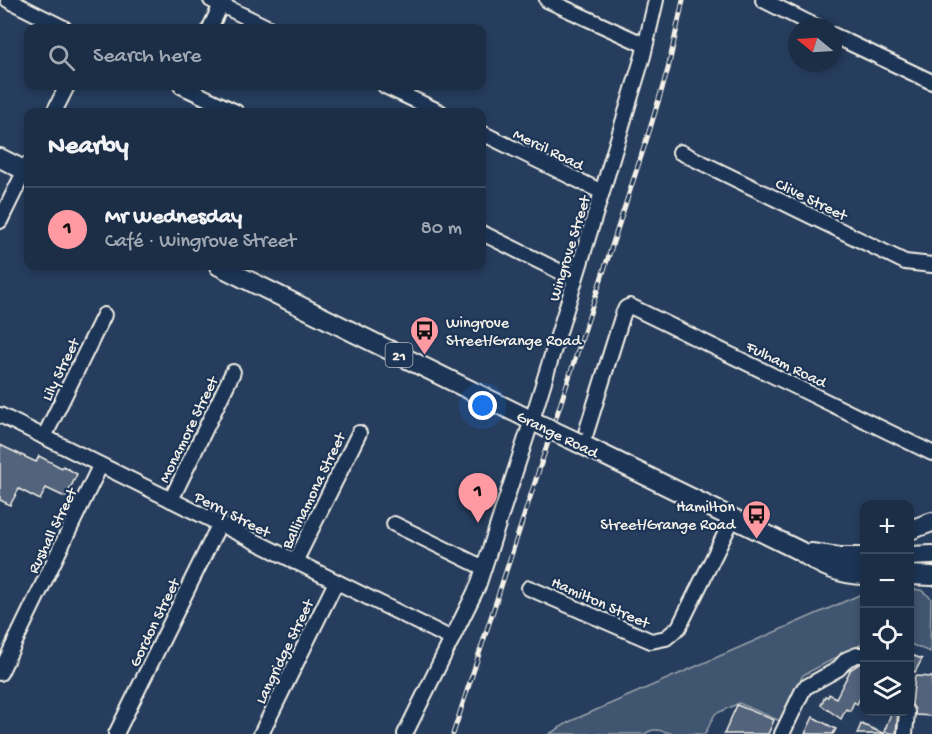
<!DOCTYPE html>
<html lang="en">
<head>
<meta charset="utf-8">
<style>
	body { margin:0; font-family:"Gochi Hand",sans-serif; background:#293a51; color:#f1f3f6 }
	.controls { position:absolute; right:18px; bottom:18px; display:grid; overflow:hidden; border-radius:12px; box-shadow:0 3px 9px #0003 }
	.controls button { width:54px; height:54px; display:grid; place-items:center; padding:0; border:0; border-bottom:2px solid #3a4a5f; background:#1c2e46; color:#f1f3f6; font:30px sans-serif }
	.compass { position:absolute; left:788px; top:18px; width:54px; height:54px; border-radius:50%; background:#1c2e46; box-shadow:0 3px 9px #0003; rotate:288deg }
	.you { position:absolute; left:483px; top:406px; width:21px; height:21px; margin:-15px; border:4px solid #fff; border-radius:50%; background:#1a73e8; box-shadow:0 0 0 9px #1a73e833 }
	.badge { display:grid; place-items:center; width:39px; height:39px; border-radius:50%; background:#ff9aa2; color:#111; font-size:20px; font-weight:700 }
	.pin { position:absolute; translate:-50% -50px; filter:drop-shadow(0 2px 3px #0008) }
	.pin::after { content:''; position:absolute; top:32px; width:21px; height:18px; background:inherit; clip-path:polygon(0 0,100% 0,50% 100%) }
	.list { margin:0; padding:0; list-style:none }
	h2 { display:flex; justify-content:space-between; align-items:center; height:78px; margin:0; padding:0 24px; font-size:26px }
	h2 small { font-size:20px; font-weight:400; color:#a0a8b3 }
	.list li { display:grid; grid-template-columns:39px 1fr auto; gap:18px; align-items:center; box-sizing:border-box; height:84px; padding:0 24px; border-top:2px solid #3a4a5f }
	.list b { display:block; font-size:22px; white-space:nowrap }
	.list p { margin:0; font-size:20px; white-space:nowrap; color:#a0a8b3 }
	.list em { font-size:20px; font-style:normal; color:#a0a8b3 }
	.icon { flex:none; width:33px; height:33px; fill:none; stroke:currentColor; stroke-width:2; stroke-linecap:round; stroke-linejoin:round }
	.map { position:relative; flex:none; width:932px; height:734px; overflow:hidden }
	.search { position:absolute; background:#1c2e46; box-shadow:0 3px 9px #0003; left:24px; top:24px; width:462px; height:66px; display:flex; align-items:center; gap:15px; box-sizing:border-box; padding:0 21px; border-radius:12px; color:#a0a8b3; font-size:22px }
	.panel { position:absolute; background:#1c2e46; box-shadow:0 3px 9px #0003; left:24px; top:108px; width:462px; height:162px; border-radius:12px }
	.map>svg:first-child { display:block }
</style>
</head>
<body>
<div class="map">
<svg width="932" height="734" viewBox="0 0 932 734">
	<rect width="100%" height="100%" fill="#263d5d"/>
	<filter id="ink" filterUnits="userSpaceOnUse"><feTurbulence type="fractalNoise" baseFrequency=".0167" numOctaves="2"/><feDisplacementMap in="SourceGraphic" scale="12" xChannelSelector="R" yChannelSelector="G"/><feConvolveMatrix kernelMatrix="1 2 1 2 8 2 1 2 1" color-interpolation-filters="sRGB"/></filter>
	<g filter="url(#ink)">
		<g fill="#40546f" stroke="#9aa2ac" stroke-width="1.5">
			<polygon points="910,589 921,590 931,598 930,652 910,644"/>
			<path d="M864 593V643L803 675 780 721 739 703 715 714 705 734C695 734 684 734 674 734 663 732 655 726 645 734H549L571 721Z"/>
		</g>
		<g fill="#52647b" stroke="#f4f1e8" stroke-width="1.5">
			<polygon points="0,445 36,462 39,456 62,468 63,466 77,474 67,495 65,497 46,488 40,500 19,489 10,505 0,500"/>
			<polygon points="909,654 922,659 915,672 909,670"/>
			<polygon points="859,664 864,664 864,690 857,704 854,702 850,711 846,709 841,719 821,705 825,696 828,697 829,694 836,698 851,669"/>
			<polygon points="915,676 932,677 932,716 916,715 912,705"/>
			<polygon points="737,705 774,720 768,734 724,734"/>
			<polygon points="892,711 898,711 896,734 884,732"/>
			<polygon points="813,717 836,729 833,734 805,734"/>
			<polygon points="861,724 885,734 857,734"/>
		</g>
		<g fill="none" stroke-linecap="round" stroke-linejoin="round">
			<defs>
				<g id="minor">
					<polyline points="8,0 64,28"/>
					<polyline points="211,0 269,28"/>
					<polyline points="547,0 645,45"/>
					<polyline points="763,0 817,27"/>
					<polyline points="210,28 221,5"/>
					<polyline points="833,35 932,82"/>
					<polyline points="181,86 236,112"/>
					<polyline points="385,86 440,112"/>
					<polyline points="54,112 67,86"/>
					<polyline points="482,133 602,192"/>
					<polyline points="680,152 905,262 932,265"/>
					<polyline points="0,221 28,164"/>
					<polyline points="482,233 575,279"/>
					<polyline points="0,415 452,639"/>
					<polyline points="44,437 104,315"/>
					<polyline points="580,444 586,433 623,314 626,308 630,306 932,453"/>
					<polyline points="171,500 233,372"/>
					<polyline points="394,524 484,568"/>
					<polyline points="295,562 359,433"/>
					<polyline points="529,588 651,641 666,638 679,627 733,518"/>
					<polyline points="0,673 100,466"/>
					<polyline points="116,734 219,525"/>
					<polyline points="261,734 336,582"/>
					<polyline points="405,734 478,586 537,404 602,192 643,56 656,0"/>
					<polyline points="782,734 804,688 838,669 847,659 857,655 864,655"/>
					<polyline points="905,734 907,712"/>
				</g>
				<g id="major">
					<polyline points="0,158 28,172"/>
					<polyline points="219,266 545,427"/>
					<path d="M579 443 800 551C819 565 841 575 864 575"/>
					<polyline points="910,530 932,522"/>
					<polyline points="811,553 839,557 864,557"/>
					<polyline points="910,556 932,555"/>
					<polyline points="910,575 932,576"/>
				</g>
			</defs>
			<use href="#minor" stroke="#f4f1e8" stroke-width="18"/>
			<use href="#major" stroke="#f4f1e8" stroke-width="22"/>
			<use href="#minor" stroke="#1d3557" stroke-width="14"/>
			<use href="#major" stroke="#1d3557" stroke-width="18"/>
			<defs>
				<polyline id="rail" points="453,734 649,132 668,69 683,0"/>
			</defs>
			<use href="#rail" stroke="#f4f1e8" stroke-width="5"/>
			<use href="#rail" stroke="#1d3557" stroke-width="3" stroke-dasharray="9" stroke-linecap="butt"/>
			<defs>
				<polyline id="major-bridge" points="545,427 579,443"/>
			</defs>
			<use href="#major-bridge" stroke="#f4f1e8" stroke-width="22" stroke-linecap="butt"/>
			<use href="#major-bridge" stroke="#1d3557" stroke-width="18"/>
		</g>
	</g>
	<defs>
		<symbol id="bus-pin" viewBox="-11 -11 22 30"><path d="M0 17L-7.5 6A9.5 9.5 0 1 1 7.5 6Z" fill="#ff9aa2" stroke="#1d3557"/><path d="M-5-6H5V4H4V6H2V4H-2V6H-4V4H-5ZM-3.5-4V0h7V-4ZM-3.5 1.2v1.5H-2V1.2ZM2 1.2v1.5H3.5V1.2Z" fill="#111"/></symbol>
	</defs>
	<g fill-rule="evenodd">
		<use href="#bus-pin" x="408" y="314" width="33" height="45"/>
		<use href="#bus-pin" x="740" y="498" width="33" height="45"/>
	</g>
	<g text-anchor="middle" stroke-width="4.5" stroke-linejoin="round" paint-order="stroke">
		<rect fill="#1d3557" stroke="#b4b9bc" stroke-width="1.5" x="385.5" y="343" width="27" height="24" rx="4.5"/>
		<g font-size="15" font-weight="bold" fill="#f4f1e8">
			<text x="399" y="360">21</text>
		</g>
		<g font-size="16" fill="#f4f1e8" stroke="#1d3557">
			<text transform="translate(549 148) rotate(26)" y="6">Mercil Road</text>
			<text transform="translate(812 198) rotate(26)" y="6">Clive Street</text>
			<text transform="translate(568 248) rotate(-73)" y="6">Wingrove Street</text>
			<text transform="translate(787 363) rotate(26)" y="6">Fulham Road</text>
			<text transform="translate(59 369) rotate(-64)" y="6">Lily Street</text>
			<text transform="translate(187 429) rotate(-64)" y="6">Monamore Street</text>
			<text transform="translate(558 433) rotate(26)" y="6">Grange Road</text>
			<text transform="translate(312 490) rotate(-64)" y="6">Ballinamona Street</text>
			<text transform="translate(233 513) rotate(27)" y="6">Perry Street</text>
			<text transform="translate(51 530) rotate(-64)" y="6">Rushall Street</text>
			<text transform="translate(601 601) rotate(24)" y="6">Hamilton Street</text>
			<text transform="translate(153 622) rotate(-64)" y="6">Gordon Street</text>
			<text transform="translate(283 651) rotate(-64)" y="6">Langridge Street</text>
		</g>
		<g font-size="16" fill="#f4f1e8" stroke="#1d3557" text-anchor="start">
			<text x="446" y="327">Wingrove<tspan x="446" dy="18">Street/Grange Road</tspan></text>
			<text x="735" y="511" text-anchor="end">Hamilton<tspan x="735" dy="18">Street/Grange Road</tspan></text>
		</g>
	</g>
</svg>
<div class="controls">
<button>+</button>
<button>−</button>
<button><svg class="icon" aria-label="locate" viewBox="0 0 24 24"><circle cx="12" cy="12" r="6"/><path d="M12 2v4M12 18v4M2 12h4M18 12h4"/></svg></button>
<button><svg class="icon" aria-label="layers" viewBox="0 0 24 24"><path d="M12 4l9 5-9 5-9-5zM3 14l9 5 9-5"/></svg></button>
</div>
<svg class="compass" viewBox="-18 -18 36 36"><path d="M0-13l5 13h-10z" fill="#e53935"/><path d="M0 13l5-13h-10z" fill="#a0a8b3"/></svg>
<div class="you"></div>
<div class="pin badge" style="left:478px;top:523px">1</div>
<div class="search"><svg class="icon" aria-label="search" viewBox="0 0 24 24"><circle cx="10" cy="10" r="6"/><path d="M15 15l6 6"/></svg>Search here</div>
<section class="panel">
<h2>Nearby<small></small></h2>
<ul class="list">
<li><span class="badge">1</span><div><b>Mr Wednesday</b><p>Café · Wingrove Street</p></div><em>80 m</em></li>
</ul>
</section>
</div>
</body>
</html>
